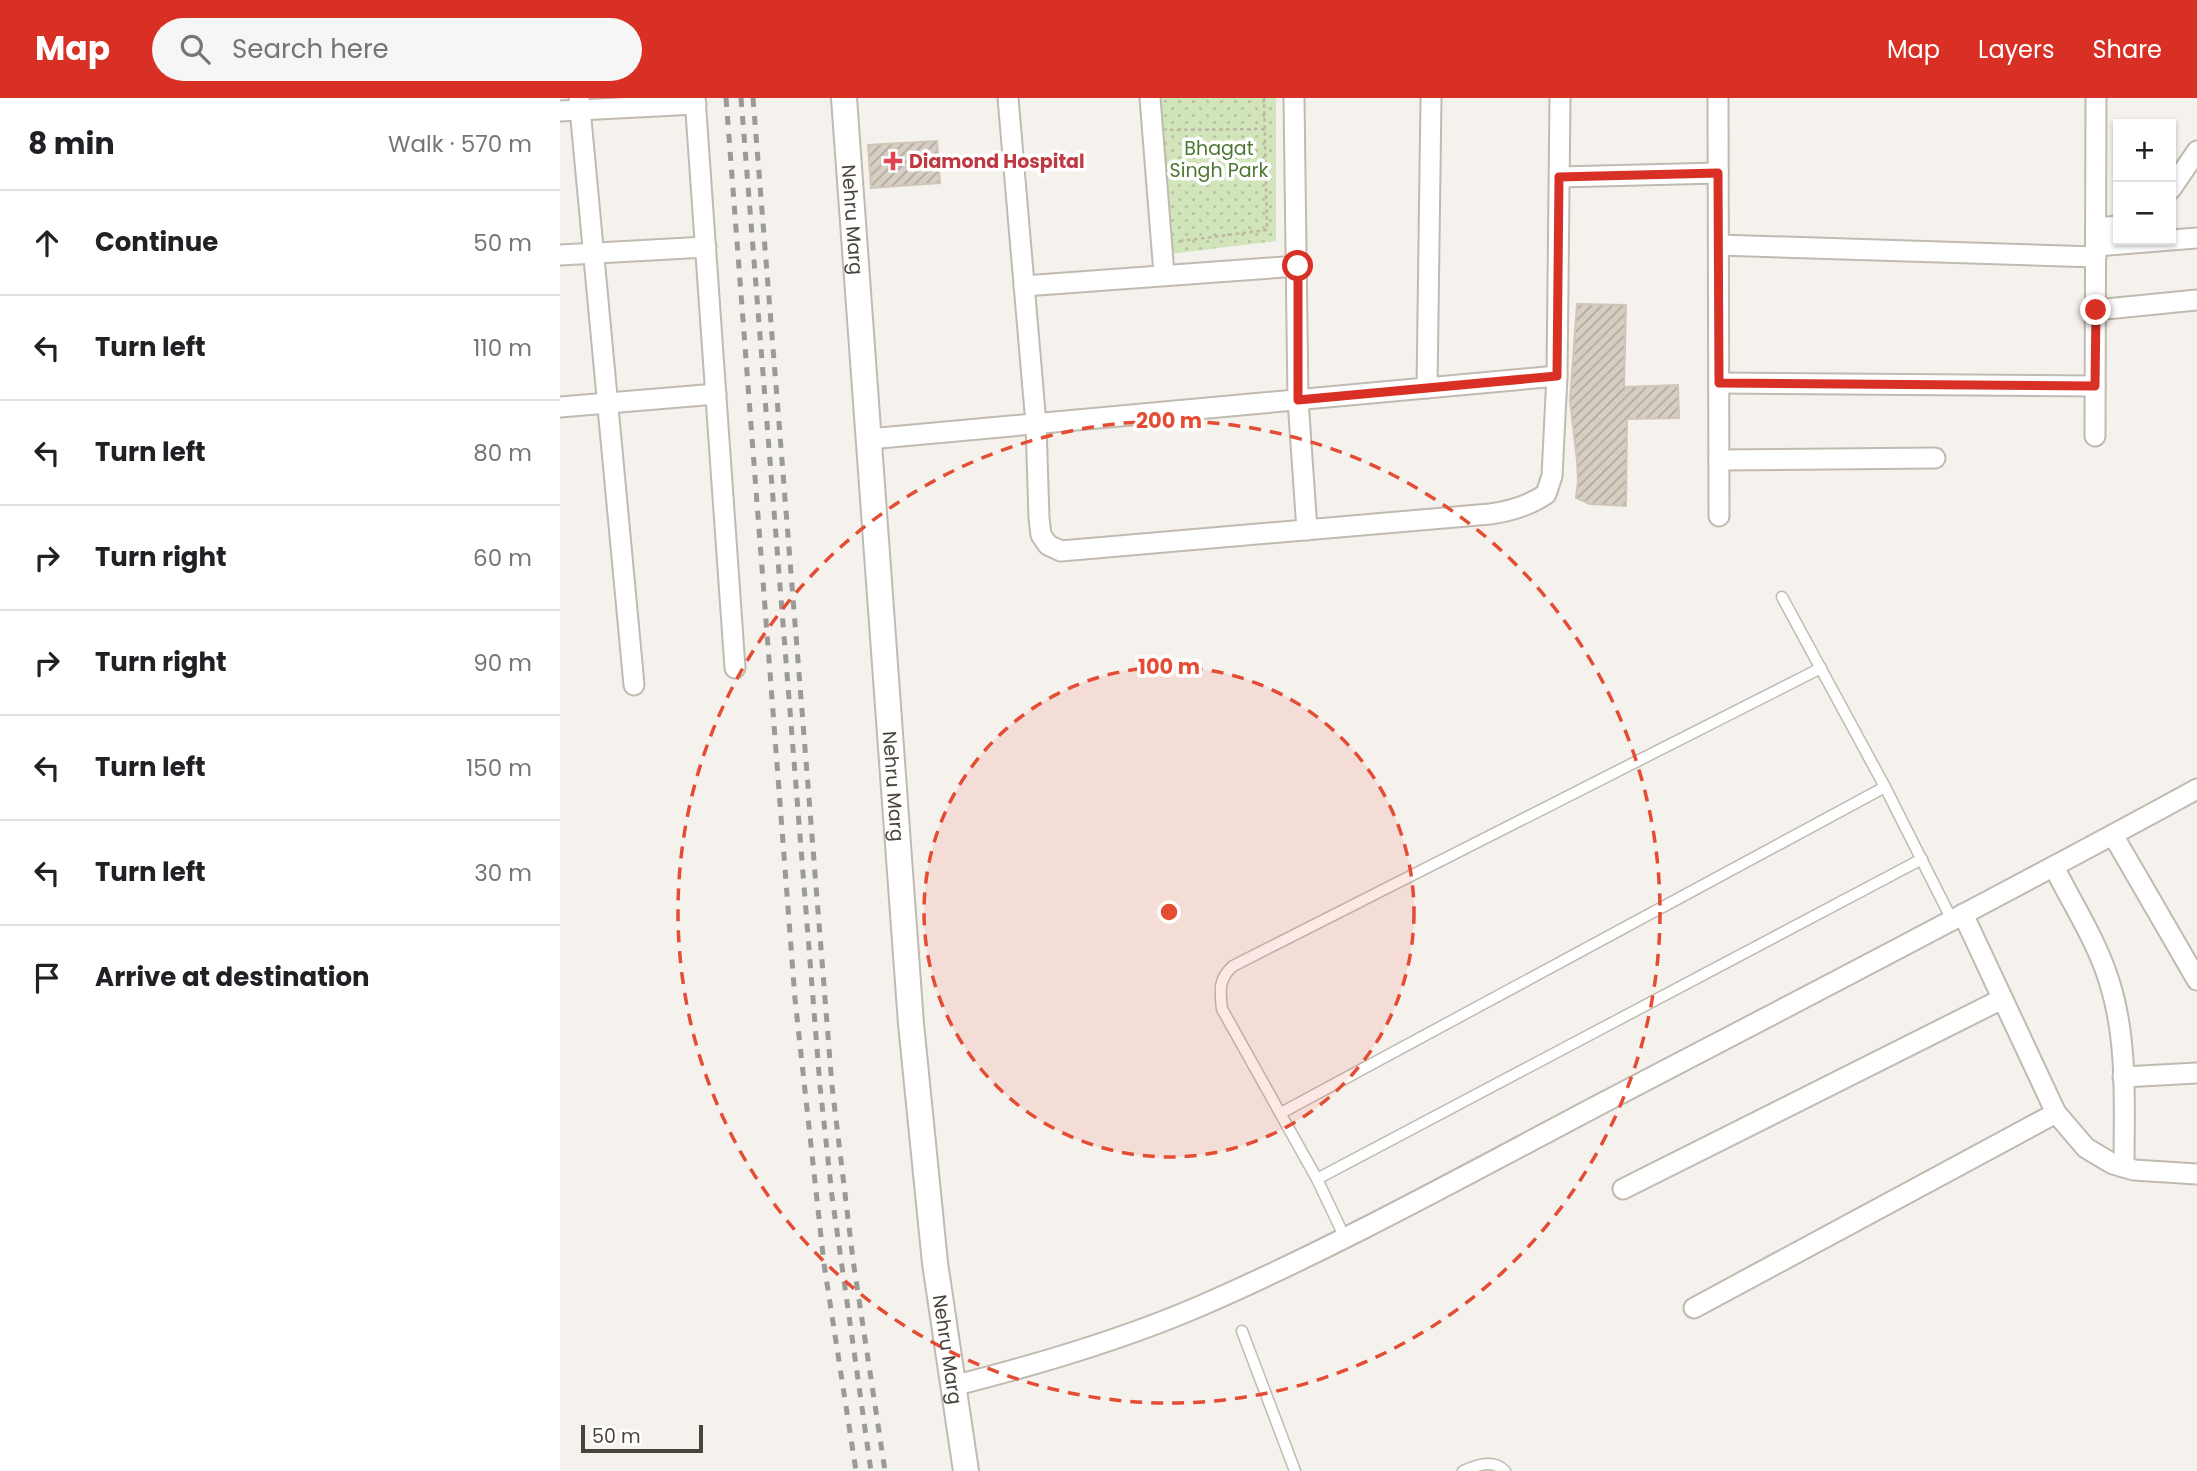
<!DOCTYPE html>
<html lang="en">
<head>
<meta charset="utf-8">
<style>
	body { margin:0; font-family:Poppins,sans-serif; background:#f6f6f6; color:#202124 }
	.controls { position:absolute; right:21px; top:21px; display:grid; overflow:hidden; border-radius:0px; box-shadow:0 2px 5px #0004 }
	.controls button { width:63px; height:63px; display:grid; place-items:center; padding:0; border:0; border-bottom:2px solid #e0e0e0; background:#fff; color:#202124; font:35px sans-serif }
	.scale { position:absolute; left:21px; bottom:18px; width:122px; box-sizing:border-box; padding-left:7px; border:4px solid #49433b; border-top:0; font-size:19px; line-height:24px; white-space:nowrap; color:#49433b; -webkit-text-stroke:5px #fff; paint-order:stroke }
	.stop { position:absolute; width:21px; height:21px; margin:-16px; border:5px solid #d93025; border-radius:50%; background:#fff }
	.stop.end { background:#d93025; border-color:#fff; box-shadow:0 2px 7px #0008 }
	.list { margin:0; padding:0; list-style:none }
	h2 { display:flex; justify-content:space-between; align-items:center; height:91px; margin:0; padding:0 28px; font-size:30px }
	h2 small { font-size:23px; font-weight:400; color:#757577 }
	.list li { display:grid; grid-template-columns:46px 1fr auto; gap:21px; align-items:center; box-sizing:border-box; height:105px; padding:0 28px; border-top:2px solid #e0e0e0 }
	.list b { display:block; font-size:26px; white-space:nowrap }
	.list em { font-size:23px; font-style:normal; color:#757577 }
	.icon { flex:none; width:38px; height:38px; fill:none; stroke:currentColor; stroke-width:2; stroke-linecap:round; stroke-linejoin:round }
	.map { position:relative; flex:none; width:1637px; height:1373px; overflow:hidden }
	header { display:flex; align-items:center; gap:42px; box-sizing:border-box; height:98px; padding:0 35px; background:#d93025; color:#fff }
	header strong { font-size:33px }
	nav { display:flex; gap:38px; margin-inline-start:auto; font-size:24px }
	.search { width:490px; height:63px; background:#f6f6f6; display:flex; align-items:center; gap:18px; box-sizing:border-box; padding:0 24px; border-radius:38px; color:#757577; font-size:26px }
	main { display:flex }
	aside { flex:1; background:#fff }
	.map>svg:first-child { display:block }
</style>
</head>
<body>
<header>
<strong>Map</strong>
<div class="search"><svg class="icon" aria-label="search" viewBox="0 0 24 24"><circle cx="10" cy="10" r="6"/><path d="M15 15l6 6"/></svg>Search here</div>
<nav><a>Map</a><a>Layers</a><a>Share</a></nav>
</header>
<main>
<aside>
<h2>8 min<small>Walk · 570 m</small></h2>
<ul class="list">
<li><svg class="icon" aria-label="ahead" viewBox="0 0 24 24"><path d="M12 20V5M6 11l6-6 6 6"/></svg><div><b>Continue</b></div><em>50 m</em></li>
<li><svg class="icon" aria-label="left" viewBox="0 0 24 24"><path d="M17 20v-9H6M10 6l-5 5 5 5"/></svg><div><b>Turn left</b></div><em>110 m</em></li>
<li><svg class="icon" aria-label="left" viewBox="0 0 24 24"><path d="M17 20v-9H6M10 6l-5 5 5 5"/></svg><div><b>Turn left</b></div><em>80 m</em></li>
<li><svg class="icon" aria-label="right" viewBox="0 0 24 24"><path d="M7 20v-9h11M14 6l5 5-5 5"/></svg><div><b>Turn right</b></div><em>60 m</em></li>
<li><svg class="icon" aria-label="right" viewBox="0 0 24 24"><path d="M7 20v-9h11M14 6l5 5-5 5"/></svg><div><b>Turn right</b></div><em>90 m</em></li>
<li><svg class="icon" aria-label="left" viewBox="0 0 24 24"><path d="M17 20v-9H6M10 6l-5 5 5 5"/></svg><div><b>Turn left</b></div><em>150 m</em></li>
<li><svg class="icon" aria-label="left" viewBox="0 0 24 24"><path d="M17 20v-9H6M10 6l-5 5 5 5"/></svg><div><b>Turn left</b></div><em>30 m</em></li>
<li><svg class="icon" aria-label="arrive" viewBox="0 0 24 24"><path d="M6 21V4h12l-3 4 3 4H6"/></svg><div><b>Arrive at destination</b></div></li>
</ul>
</aside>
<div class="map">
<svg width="1637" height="1373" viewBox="0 0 1637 1373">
	<defs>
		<pattern id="park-dots" width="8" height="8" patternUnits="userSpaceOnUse" patternTransform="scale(1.75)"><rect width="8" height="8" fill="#d2e4ba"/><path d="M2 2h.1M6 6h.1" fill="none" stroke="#b6c5a1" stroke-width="1.8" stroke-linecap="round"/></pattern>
		<pattern id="building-hatch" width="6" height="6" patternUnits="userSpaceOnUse" patternTransform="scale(1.75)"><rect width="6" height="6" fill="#d6cec3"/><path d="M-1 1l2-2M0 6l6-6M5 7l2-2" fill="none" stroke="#b0a9a0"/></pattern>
	</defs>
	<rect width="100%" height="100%" fill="#f5f2ed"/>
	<polygon fill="url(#park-dots)" points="597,0 716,0 716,143 610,156"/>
	<g fill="url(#building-hatch)" stroke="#d0c6b7" stroke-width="2">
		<polygon points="377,43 380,85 311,90 308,47"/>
		<polygon points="1017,206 1066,207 1064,289 1118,287 1119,320 1067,321 1066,408 1030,406 1016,400 1018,383 1017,362 1010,303"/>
	</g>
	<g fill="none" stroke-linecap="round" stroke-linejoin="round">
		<defs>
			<g id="service">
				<polyline points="1222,499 1325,689 1392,822"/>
				<polyline points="721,1015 1325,689"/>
				<polyline points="757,1081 1362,761"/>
				<path d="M785 1140 757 1081 662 911C660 893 658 881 673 868L1261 570"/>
				<polyline points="682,1233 735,1373"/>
				<path d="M903 1373C917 1367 933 1361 945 1373"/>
			</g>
			<g id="minor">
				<polyline points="19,0 74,587"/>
				<polyline points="135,0 175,570"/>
				<path d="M448 0 476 326 479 420 481 437 488 447 501 453 930 416C951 413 969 408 986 396L992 378 997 278 1000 0"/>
				<polyline points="590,0 604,176"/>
				<polyline points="734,0 738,302 747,432"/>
				<polyline points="1158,0 1159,418"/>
				<polyline points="0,13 136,6"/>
				<polyline points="1000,79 1158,75"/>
				<polyline points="1611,91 1637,53"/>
				<polyline points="1536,130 1558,128"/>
				<polyline points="1159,147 1536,159"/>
				<polyline points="1536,148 1637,140"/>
				<polyline points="0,157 146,149"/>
				<polyline points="464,188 738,168"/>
				<polyline points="1536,212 1637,202"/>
				<polyline points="1159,285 1535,288"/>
				<polyline points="867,290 871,0"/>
				<polyline points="0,309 156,296"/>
				<polyline points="1535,338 1536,0"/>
				<polyline points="309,341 997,278"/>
				<polyline points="1159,362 1375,360"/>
				<polyline points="1553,737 1637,882"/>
				<path d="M1494 769C1513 807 1538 845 1550 886 1568 944 1564 1009 1564 1069"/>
				<polyline points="1403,816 1496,1015 1526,1050 1553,1066 1574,1072 1637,1076"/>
				<polyline points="1563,979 1637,975"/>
				<polyline points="1063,1091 1442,901"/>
				<polyline points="1134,1210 1496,1015"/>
				<path d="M393 1288C476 1267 559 1243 638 1209 774 1150 904 1078 1035 1009 1236 904 1438 800 1637 691"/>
			</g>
			<g id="tertiary">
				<path id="s1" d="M284 0 351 926 375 1165 406 1373"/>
			</g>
		</defs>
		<use href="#service" stroke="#c0bab0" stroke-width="13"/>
		<use href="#minor" stroke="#c0bab0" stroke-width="23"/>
		<use href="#tertiary" stroke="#c0bab0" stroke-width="28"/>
		<g stroke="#c0b5a3" stroke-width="2.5" stroke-dasharray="3.5 3.5" stroke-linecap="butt">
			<polyline points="610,32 704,31"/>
			<polyline points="620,143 707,132 704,0"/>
		</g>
		<use href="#service" stroke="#fff" stroke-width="10"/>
		<use href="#minor" stroke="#fff" stroke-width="19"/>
		<use href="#tertiary" stroke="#fff" stroke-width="24"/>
		<g stroke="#9a9a9a" stroke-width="5" stroke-dasharray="9 9" stroke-linecap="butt">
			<polyline points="166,0 235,901 264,1166 296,1373"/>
			<polyline points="181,0 260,988 272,1098 311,1373"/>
			<polyline points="193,0 272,988 293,1162 325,1373"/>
		</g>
	</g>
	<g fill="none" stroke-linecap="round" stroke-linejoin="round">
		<polyline stroke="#d93025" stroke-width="9" points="738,168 738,302 997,278 999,79 1158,75 1159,285 1535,288 1536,212"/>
	</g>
	<circle cx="609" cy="814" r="245" fill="#e54c34" fill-opacity=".12"/>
	<g fill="none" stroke="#e54c34" stroke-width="3.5" stroke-dasharray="12 9">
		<circle cx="609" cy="814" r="245"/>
		<circle cx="609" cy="814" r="491"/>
	</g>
	<path fill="#e0444e" stroke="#fff" stroke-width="2.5" d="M329.5 52.5h7v7h7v7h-7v7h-7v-7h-7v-7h7z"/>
	<g text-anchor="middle" stroke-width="7" stroke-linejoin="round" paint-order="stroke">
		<g font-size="19" fill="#4d7633" stroke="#fff">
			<text x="659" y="57">Bhagat<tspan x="659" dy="22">Singh Park</tspan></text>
		</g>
		<g font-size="19" font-weight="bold" fill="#be3a42" stroke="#fff" text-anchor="start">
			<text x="349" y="70">Diamond Hospital</text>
		</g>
		<g font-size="19" fill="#49433b" stroke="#fff">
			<text dy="7" stroke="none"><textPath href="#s1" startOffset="122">Nehru Marg</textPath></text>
			<text dy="7" stroke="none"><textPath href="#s1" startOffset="690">Nehru Marg</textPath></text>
			<text dy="7" stroke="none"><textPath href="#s1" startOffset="1256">Nehru Marg</textPath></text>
		</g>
	</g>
	<circle cx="609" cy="814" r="10" fill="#e54c34" stroke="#fff" stroke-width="3.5"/>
	<g font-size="21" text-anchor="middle" font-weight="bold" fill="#e54c34" stroke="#fff" stroke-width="7" stroke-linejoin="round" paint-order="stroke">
		<text x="609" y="330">200 m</text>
		<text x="609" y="576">100 m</text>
	</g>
</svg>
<div class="controls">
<button>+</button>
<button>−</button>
</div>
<div class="scale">50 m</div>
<div class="stop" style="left:738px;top:168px"></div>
<div class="stop end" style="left:1536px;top:212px"></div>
</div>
</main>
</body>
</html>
